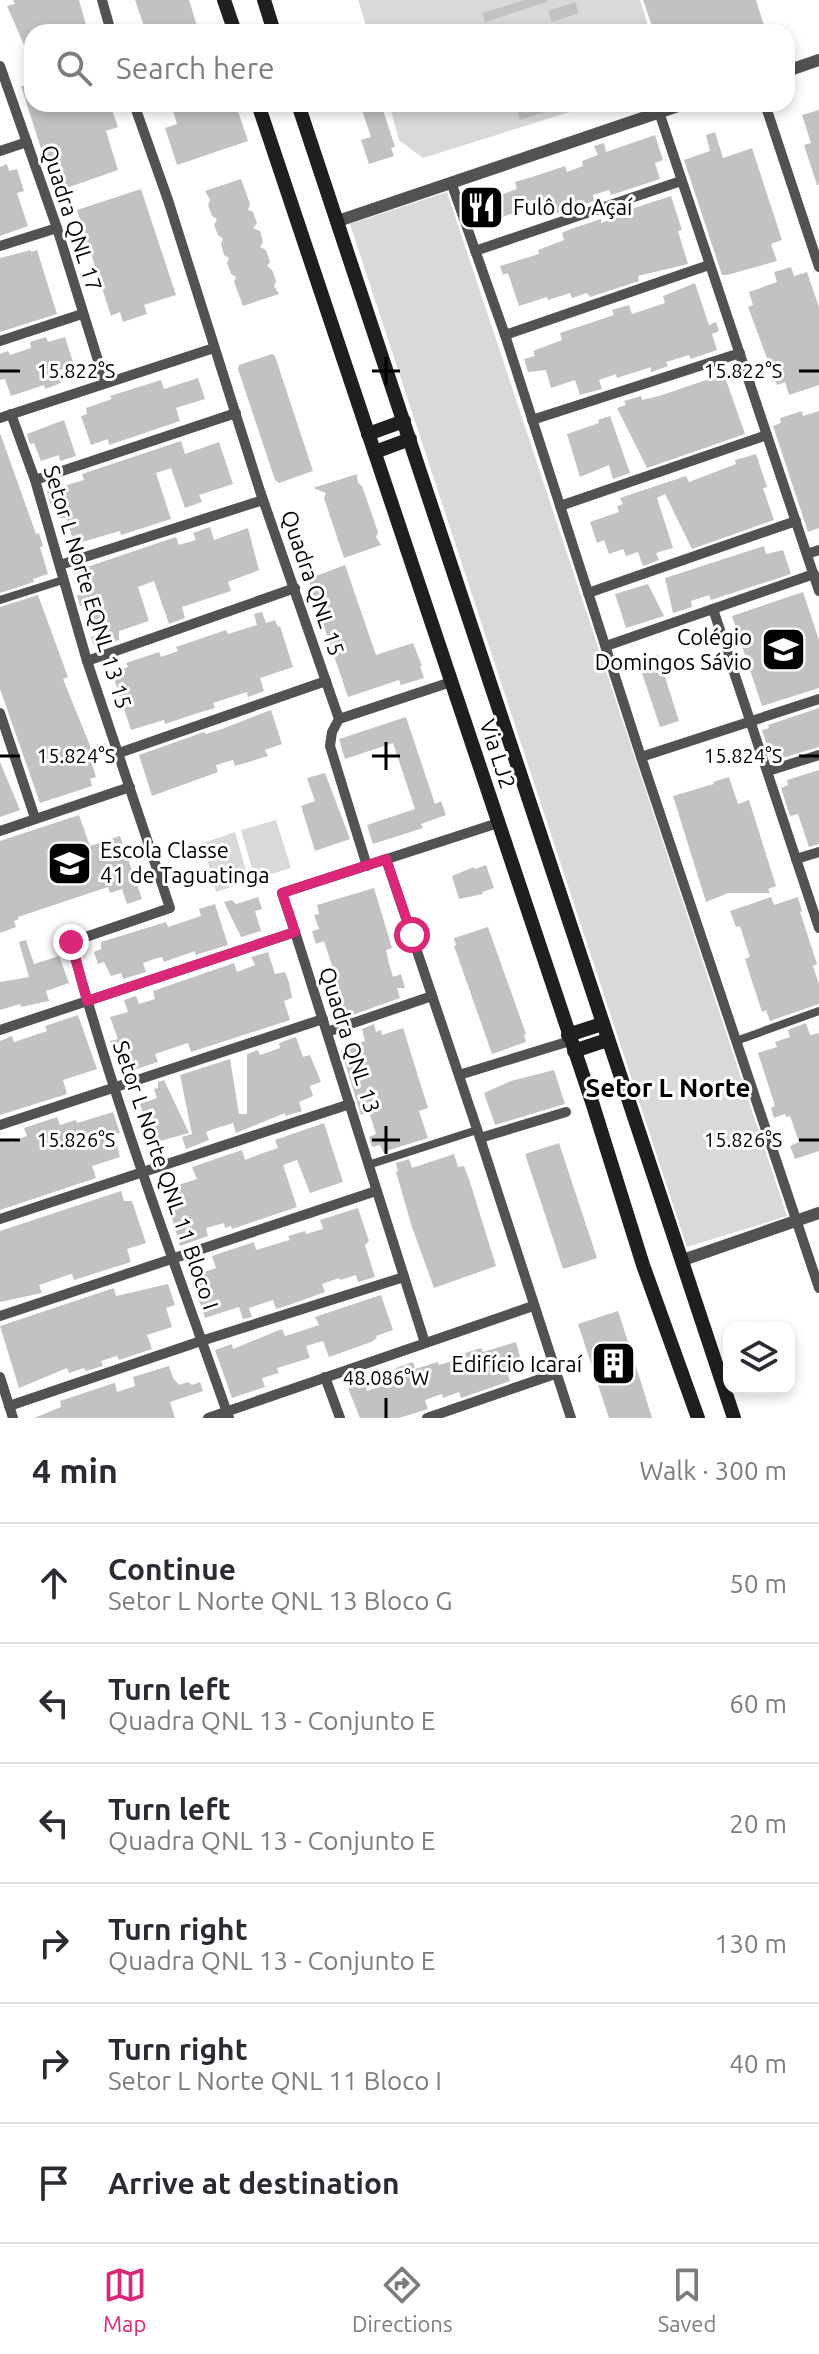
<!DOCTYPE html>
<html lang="en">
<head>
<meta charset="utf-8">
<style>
	body { margin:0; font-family:Ubuntu,sans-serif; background:#f7f7f7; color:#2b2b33 }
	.controls { position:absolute; right:24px; bottom:24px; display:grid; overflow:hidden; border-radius:16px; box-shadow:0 4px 12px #0003 }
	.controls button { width:72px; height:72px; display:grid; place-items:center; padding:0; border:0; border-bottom:2px solid #e1e1e2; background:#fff; color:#2b2b33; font:40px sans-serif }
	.stop { position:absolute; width:24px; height:24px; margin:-18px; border:6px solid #db2777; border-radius:50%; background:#fff }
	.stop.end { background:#db2777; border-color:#fff; box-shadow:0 2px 8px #0008 }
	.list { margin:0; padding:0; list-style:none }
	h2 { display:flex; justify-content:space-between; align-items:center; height:104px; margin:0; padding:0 32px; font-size:34px }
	h2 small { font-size:26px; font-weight:400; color:#7c7c81 }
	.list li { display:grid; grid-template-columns:52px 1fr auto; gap:24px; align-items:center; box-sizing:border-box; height:120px; padding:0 32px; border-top:2px solid #e1e1e2 }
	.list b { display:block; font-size:30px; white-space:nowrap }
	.list p { margin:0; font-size:26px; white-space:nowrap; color:#7c7c81 }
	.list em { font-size:26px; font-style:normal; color:#7c7c81 }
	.icon { flex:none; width:44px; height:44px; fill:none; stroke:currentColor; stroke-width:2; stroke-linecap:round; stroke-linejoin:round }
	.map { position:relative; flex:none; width:819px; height:1418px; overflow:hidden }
	.search { position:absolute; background:#fff; box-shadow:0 4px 12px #0003; left:24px; right:24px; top:24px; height:88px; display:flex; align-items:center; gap:20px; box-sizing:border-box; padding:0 28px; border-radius:24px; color:#7c7c81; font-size:30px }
	.sheet { height:824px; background:#fff }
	nav { display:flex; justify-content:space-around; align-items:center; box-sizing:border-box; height:112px; border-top:2px solid #e1e1e2; background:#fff; font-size:22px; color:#7c7c81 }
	nav a { display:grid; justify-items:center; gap:4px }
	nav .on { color:#db2777 }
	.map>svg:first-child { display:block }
</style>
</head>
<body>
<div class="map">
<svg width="819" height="1418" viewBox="0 0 819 1418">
	<rect width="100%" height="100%" fill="#fff"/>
	<g fill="#d9d9d9">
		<polygon points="358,0 640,0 650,32 368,32"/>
		<polygon points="389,104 595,104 423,158 399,140"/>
		<polygon points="447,192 787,1216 687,1247 350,224"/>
		<polygon points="276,820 291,868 255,879 241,830"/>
		<polygon points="235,832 249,881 216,892 203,843"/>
	</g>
	<g fill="#c2c2c2">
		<polygon points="13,0 79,0 88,32 32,32 31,61 7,6 15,4"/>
		<polygon points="135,0 189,0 198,29 195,32 146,32"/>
		<polygon points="525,0 547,0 547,2 485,22 482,13"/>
		<polygon points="643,0 756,0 766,32 654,32"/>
		<polygon points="575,2 579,13 552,22 548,11"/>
		<polygon points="21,86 32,86 32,104 110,104 118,127 106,131 118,170 55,192"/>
		<polygon points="171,104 221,104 222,109 236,105 248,141 177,165 165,128 177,124"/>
		<polygon points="360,104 381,104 395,147 391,148 394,156 369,164 361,140 371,137"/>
		<polygon points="515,104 563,104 563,106 520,120"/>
		<polygon points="819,110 819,185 817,185 804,145 811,143 802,115"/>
		<polygon points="715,132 723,158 752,148 782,240 771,244 777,261 727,275 722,275 684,160 710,151 706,135"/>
		<polygon points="655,135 663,160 655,163 660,179 611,195 609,190 593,195 594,201 545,217 543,212 527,217 524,210 486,222 480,201 489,198 487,192 498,189 500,195 517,189 515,182 532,177 565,166 567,172 583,166 582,161 598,155 594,146 604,143 606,152"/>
		<polygon points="7,164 9,171 17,169 24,191 17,193 28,226 0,236 0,167"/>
		<polygon points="241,179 250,204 248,210 253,212 257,223 253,228 260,231 263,242 260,247 266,250 270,262 267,266 272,270 276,281 274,286 279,294 243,306 234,282 236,277 231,274 227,263 229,258 224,255 221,244 223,239 218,235 214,225 217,219 212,216 208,205 210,200 205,191"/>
		<polygon points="141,189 176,295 144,305 147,314 123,322 120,312 111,316 77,210"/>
		<polygon points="671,196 682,230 678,231 688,264 638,276 639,281 590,297 587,293 572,298 570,293 548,300 547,297 519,306 508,273 503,275 500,266 539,254 538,250 564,240 562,233 568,230 601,219 601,223 629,213 628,210"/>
		<polygon points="31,250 31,252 37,250 57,314 0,332 0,258"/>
		<polygon points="791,267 794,276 807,272 819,307 819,385 789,395 785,382 777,385 748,307 753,305 749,292 777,282 774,272"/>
		<polygon points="695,283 709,325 716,322 719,331 712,334 717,350 691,359 689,355 666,362 668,366 651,372 651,367 617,378 616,374 599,380 602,389 580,395 575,380 551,388 546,370 528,372 524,359 535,356 533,351 562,340 560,333 614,315 612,310 629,305 632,314 665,303 663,296"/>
		<polygon points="46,337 48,342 65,337 74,365 57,371 61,383 45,389 44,385 11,396 5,379 0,380 0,354 8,351 10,355 31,348 30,342"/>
		<polygon points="272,354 275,356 313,471 279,483 275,480 238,369 239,365"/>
		<polygon points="724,374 745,434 647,468 617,408 626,405 624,401 641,396 642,400 659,396"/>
		<polygon points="198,378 205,399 176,408 180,421 109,445 108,439 91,445 81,416 87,414 86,408 112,399 110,396 161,380 164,389"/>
		<polygon points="802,411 803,416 819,411 819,528 808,532 773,426 781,423 780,418"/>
		<polygon points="610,416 630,473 613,479 609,465 580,477 567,434 599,423 598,420"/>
		<polygon points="64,420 76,456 60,461 59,455 41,461 34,443 30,444 27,434"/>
		<polygon points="0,433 36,534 39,533 43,546 40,547 48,574 33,579 34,582 0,593"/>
		<polygon points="181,441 185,454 219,442 233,484 199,495 202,502 185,508 171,468 156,473 171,519 121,535 120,531 82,542 81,540 74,542 66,518 60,518 55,503 50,504 47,491 84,480 82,474"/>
		<polygon points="756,454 767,487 763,488 774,520 692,549 665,494 657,498 673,548 656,553 659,560 643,566 638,552 626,556 623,549 609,554 604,540 597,543 590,522 619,512 617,506 623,504 620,498 686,476 689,482 736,464 735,460"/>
		<polygon points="357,474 358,483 362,486 378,532 376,537 381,545 344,558 324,498 326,493 313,488"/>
		<polygon points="210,527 214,540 248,528 259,570 228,582 231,591 182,607 185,618 169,624 154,581 138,587 149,621 119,631 119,640 103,645 93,644 91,637 99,634 89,604 80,606 77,596 85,591 78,570 176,537 179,545 196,540 193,533"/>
		<polygon points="764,546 766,554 783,550 791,574 711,600 709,595 691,601 692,607 673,613 665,578"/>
		<polygon points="345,565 376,655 413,643 422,666 420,666 424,678 401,685 399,680 348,697 308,579"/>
		<polygon points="648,584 664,616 626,628 615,594"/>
		<polygon points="803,592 819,640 819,688 762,706 732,616"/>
		<polygon points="38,595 68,677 63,679 89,743 93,756 90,757 96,777 90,779 92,786 40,803 0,689 0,607"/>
		<polygon points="262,612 266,623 275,620 278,627 280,626 293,667 260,678 264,691 248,697 247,692 213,703 215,708 198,713 165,724 164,720 131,730 112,672 128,667 126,663 159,652 161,657 178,651 176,647 226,630 228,634 257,625 254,614"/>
		<polygon points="658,655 679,721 660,727 638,661"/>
		<polygon points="819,708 819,747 772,761 762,730 769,728 768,725"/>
		<polygon points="271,710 282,744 265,750 268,756 235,766 233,760 216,765 218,772 152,796 139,755 204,732 206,734 222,729"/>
		<polygon points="406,717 435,804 441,801 446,815 421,824 423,828 373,844 367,825 415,809 393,743 345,759 339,739"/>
		<polygon points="0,762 20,810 0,817"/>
		<polygon points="819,770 819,844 809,847 798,814 790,816 781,788 788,785 787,780"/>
		<polygon points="325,773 350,839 315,851 301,806 315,801 307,778"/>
		<polygon points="729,777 738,804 749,800 776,886 768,889 770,893 728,893 706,902 673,796 714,784 713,782"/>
		<polygon points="79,815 90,846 120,836 142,899 127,904 122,889 110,893 108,887 18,917 19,919 14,921 16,927 0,933 0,841"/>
		<polygon points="486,865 494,888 482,892 483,894 459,899 452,876 474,867 475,869"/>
		<polygon points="374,888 392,948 386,950 389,964 393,977 401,974 405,988 397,988 400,998 344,1018 332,982 337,981 324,941 316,944 312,931 319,929 314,915 319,914 317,905"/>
		<polygon points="258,897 262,909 255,911 261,931 241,937 224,902 232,900 236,904"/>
		<polygon points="771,897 774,905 798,897 802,911 800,912 817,964 813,966 819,984 819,1004 770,1021 766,1010 762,1012 749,972 745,959 750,957 740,926 736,927 730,911"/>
		<polygon points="215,904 228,945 195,955 195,951 164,962 162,957 154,959 143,963 146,972 123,979 121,973 111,976 104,962 98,964 94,952 101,949 101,942 166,922 168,927 201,916 199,909"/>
		<polygon points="488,927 526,1034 524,1035 526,1042 492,1054 454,946 456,945 454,938"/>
		<polygon points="26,940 34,964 59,956 69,983 46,991 49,1001 21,1007 20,1004 0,1010 0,982 29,977 19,942"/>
		<polygon points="268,952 275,974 285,972 289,982 292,998 284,1001 290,1020 191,1052 188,1043 155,1054 158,1062 121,1074 110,1041 118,1039 110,1017 128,1012 124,1000 136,996 139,1004 155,999 153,991 234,963 237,972 255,965 251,957"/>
		<polygon points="78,1015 97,1069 63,1080 67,1094 0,1115 0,1041 12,1036 14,1042 47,1031 45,1026"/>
		<polygon points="806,1023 810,1035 819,1033 819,1151 795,1159 790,1146 799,1142 790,1116 786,1117 785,1114 774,1118 771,1108 775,1106 758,1053 777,1047 775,1042 790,1037 788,1030"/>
		<polygon points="374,1024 376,1032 381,1030 382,1035 403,1028 428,1108 419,1111 428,1138 383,1152 380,1145 372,1147 369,1137 376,1134 369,1112 361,1115 341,1050 365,1041 362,1029"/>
		<polygon points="296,1037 303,1057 310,1055 321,1082 310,1086 313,1096 299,1102 302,1111 285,1116 285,1113 236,1133 233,1123 214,1129 206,1132 209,1140 186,1149 182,1137 192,1134 180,1075 230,1059 239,1114 247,1114 247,1054 258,1050 260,1055 280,1048 279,1043"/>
		<polygon points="554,1070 565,1104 495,1125 484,1093 511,1081"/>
		<polygon points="164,1080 189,1133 157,1142 150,1115 144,1117 140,1104 157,1098 154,1089 158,1088 158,1082"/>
		<polygon points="113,1112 120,1133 114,1134 120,1157 92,1166 96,1178 0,1210 0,1141 9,1138 11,1142 27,1136 24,1128 57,1117 60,1125 76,1120 77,1123"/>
		<polygon points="324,1123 343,1182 310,1193 297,1160 283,1165 297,1207 232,1229 231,1226 225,1228 224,1223 206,1228 208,1236 180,1246 170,1211 179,1209 172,1187 197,1179 192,1167 242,1150 245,1160 263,1153 278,1148 275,1140"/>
		<polygon points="559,1143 597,1258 563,1269 525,1154"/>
		<polygon points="454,1154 458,1167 464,1166 469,1179 496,1266 434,1288 412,1227 396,1172 398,1171 396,1163 409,1159 412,1168"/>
		<polygon points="121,1191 124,1201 132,1201 146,1243 127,1249 131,1262 74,1280 72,1274 68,1275 39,1285 42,1293 0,1302 0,1231"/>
		<polygon points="358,1208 369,1241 365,1245 375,1277 358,1282 356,1275 340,1280 339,1278 322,1284 325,1292 292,1304 276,1309 273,1300 249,1308 252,1317 243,1319 239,1307 205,1318 198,1297 202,1296 195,1275 216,1268 212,1256 254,1242 256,1250 290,1240 288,1236 305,1231 306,1234 323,1229 320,1220"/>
		<polygon points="168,1284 175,1305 166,1308 172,1327 147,1335 152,1349 119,1360 117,1356 101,1361 103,1366 86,1371 84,1368 69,1373 67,1368 19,1388 0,1326 114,1288 116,1296"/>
		<polygon points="381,1295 393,1330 376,1336 377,1338 371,1342 329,1357 323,1341 306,1346 310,1358 277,1368 279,1373 262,1378 265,1387 232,1398 215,1350 232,1344 233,1349 282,1329 285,1336 301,1331 319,1325 315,1317"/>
		<polygon points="618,1311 641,1382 652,1418 609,1418 578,1324"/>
		<polygon points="516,1342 522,1364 506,1369 510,1381 461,1398 459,1392 443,1398 442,1394 425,1400 428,1409 399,1418 360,1418 348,1388 364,1382 367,1391 400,1380 396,1368 413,1362 415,1369 438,1362 439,1365 466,1357 465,1353 481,1348 483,1352"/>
		<polygon points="169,1366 173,1378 179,1385 188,1382 192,1385 200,1382 203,1391 170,1402 175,1418 34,1418 61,1407 60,1401 108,1385 115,1383 117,1392 135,1386 133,1377"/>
	</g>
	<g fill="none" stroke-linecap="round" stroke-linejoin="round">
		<g stroke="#525252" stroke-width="8">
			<polyline points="0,600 63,580"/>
			<polyline points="736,1041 819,1011"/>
			<polyline points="368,1165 477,1130"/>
		</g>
		<g stroke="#525252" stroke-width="10">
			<polyline points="102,0 111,32"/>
			<polyline points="0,66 57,228 105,383"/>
			<polyline points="134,104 168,200 260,491 339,719 451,682"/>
			<polyline points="765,104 819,267"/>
			<polyline points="659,112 819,591"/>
			<polyline points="0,151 27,142"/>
			<polyline points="451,182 505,335 641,757 819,1288"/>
			<polyline points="0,246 57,228"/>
			<polyline points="475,251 681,181"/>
			<polyline points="505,335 709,265"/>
			<polyline points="0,341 82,314"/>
			<path d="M11 414 35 480 87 661 170 908 71 942C114 1103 174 1261 229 1418"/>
			<polyline points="0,418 214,348"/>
			<polyline points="532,420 740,353"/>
			<polyline points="35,480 236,413"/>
			<polyline points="560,506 767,435"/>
			<polyline points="807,554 819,550"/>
			<polyline points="60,565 263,500"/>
			<polyline points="588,593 796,521"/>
			<polyline points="713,609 819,928"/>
			<polyline points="606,646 814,574"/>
			<polyline points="87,661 295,588"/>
			<polyline points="0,713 35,818"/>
			<polyline points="339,719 332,732 330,746 367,866"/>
			<polyline points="119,753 326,681"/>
			<polyline points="641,757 819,699"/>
			<polyline points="768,771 819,755"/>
			<polyline points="0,831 130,787"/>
			<polyline points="386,859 480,1138 571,1418"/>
			<polyline points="796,859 819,852"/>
			<polyline points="295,932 425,1343"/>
			<polyline points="0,1030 295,932 282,893 498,823"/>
			<polyline points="327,1032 432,996"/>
			<polyline points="459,1075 570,1041"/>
			<polyline points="0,1125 323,1019"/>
			<polyline points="480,1138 566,1112"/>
			<polyline points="0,1219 350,1104"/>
			<polyline points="0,1316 376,1191"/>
			<polyline points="0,1377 13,1418"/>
			<polyline points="325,1377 340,1418"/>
			<polyline points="9,1406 201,1341 404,1277"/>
			<polyline points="208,1418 533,1306"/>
			<polyline points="427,1418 555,1374"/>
		</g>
		<g stroke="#525252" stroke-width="12">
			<polyline points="787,71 819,60"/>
			<polyline points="338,221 684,104"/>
			<polyline points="683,1260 819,1213"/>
		</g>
		<g stroke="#1f1f1f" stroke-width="14">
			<polyline points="224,0 235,32"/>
			<polyline points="264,0 274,32"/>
			<polyline points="258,104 593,1105 643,1265 698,1418"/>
			<polyline points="298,104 734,1418"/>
			<polyline points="368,434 404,421"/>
			<polyline points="375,452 410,439"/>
			<polyline points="568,1035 602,1024"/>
			<polyline points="574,1051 607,1040"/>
		</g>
	</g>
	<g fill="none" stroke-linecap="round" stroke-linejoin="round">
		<polyline stroke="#db2777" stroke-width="10" points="71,942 87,1001 295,932 282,893 386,859 412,935"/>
	</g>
	<path fill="none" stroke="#000" stroke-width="3" d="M386 357V385M0 371H20M372 371H400M799 371H819M386 742V770M0 756H20M372 756H400M799 756H819M386 1126V1154M0 1140H20M372 1140H400M799 1140H819M386 1398V1418"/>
	<defs>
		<symbol id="restaurant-square" viewBox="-11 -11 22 22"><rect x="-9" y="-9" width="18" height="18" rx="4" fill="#000" stroke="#fff"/><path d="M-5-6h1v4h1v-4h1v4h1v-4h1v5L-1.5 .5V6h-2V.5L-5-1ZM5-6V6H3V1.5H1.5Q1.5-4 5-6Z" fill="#fff"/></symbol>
		<symbol id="university-square" viewBox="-11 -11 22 22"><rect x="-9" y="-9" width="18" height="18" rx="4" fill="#000" stroke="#fff"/><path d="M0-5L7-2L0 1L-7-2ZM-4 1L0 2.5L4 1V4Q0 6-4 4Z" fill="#fff"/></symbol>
		<symbol id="school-square" viewBox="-11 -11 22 22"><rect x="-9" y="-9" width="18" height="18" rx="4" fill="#000" stroke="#fff"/><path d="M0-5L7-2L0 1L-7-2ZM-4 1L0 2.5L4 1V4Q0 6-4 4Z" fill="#fff"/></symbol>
		<symbol id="building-square" viewBox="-11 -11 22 22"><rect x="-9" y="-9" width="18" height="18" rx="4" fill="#000" stroke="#fff"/><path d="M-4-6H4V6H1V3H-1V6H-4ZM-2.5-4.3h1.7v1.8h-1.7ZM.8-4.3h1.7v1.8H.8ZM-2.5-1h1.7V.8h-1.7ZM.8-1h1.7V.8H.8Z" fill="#fff"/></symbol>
	</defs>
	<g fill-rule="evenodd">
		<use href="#restaurant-square" x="456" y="182" width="51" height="51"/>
		<use href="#university-square" x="758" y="624" width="51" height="51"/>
		<use href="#school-square" x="44" y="838" width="51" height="51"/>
		<use href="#building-square" x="588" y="1338" width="51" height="51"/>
	</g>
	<g text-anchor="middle" stroke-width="6" stroke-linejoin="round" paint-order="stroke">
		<g font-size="22" fill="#000" stroke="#fff" text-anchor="start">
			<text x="513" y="215">Fulô do Açaí</text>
			<text x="752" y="645" text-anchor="end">Colégio<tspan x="752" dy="25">Domingos Sávio</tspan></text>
			<text x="100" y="858">Escola Classe<tspan x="100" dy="25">41 de Taguatinga</tspan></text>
			<text x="582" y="1372" text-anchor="end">Edifício Icaraí</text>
		</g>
		<g font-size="22" fill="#000" stroke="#fff">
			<text transform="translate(72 218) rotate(72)" y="8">Quadra QNL 17</text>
			<text transform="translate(313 583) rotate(71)" y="8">Quadra QNL 15</text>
			<text transform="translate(88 587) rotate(73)" y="8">Setor L Norte EQNL 13 15</text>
			<text transform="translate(498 754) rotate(72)" y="8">Via LJ2</text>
			<text transform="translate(350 1040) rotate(72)" y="8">Quadra QNL 13</text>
			<text transform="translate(166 1175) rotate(71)" y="8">Setor L Norte QNL 11 Bloco I</text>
		</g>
		<g font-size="26" font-weight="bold" fill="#000" stroke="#fff">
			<text x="668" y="1097">Setor L Norte</text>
		</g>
	</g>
	<g font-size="20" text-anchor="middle" fill="#000" stroke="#fff" stroke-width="6" stroke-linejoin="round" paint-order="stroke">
		<text x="76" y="378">15.822°S</text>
		<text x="743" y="378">15.822°S</text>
		<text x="76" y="763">15.824°S</text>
		<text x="743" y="763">15.824°S</text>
		<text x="76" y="1147">15.826°S</text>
		<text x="743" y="1147">15.826°S</text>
		<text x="386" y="1385">48.086°W</text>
	</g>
</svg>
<div class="controls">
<button><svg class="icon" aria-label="layers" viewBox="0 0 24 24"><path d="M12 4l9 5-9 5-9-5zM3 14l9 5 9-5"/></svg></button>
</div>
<div class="stop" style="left:412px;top:935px"></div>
<div class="stop end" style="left:71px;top:942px"></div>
<div class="search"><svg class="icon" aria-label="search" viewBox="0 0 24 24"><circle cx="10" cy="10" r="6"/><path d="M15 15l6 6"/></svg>Search here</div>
</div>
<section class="sheet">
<h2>4 min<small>Walk · 300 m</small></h2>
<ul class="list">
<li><svg class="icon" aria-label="ahead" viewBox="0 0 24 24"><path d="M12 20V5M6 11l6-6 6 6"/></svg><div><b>Continue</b><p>Setor L Norte QNL 13 Bloco G</p></div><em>50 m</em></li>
<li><svg class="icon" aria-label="left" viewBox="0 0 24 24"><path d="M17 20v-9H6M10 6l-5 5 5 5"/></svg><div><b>Turn left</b><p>Quadra QNL 13 - Conjunto E</p></div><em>60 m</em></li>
<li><svg class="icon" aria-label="left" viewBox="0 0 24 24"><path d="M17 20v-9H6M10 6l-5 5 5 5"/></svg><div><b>Turn left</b><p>Quadra QNL 13 - Conjunto E</p></div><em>20 m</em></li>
<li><svg class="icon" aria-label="right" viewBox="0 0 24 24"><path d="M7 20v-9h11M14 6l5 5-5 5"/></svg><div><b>Turn right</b><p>Quadra QNL 13 - Conjunto E</p></div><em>130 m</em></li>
<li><svg class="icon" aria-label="right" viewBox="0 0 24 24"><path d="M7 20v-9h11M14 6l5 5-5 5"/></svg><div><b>Turn right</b><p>Setor L Norte QNL 11 Bloco I</p></div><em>40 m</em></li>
<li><svg class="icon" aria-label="arrive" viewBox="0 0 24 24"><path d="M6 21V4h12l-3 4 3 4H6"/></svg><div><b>Arrive at destination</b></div></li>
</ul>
</section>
<nav>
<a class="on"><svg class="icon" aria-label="map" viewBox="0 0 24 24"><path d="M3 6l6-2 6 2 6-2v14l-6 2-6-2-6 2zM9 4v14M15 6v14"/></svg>Map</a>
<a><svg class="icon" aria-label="directions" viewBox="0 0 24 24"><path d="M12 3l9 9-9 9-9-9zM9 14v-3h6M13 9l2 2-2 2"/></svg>Directions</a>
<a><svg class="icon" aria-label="saved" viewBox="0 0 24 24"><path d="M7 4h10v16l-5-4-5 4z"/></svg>Saved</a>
</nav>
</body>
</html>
